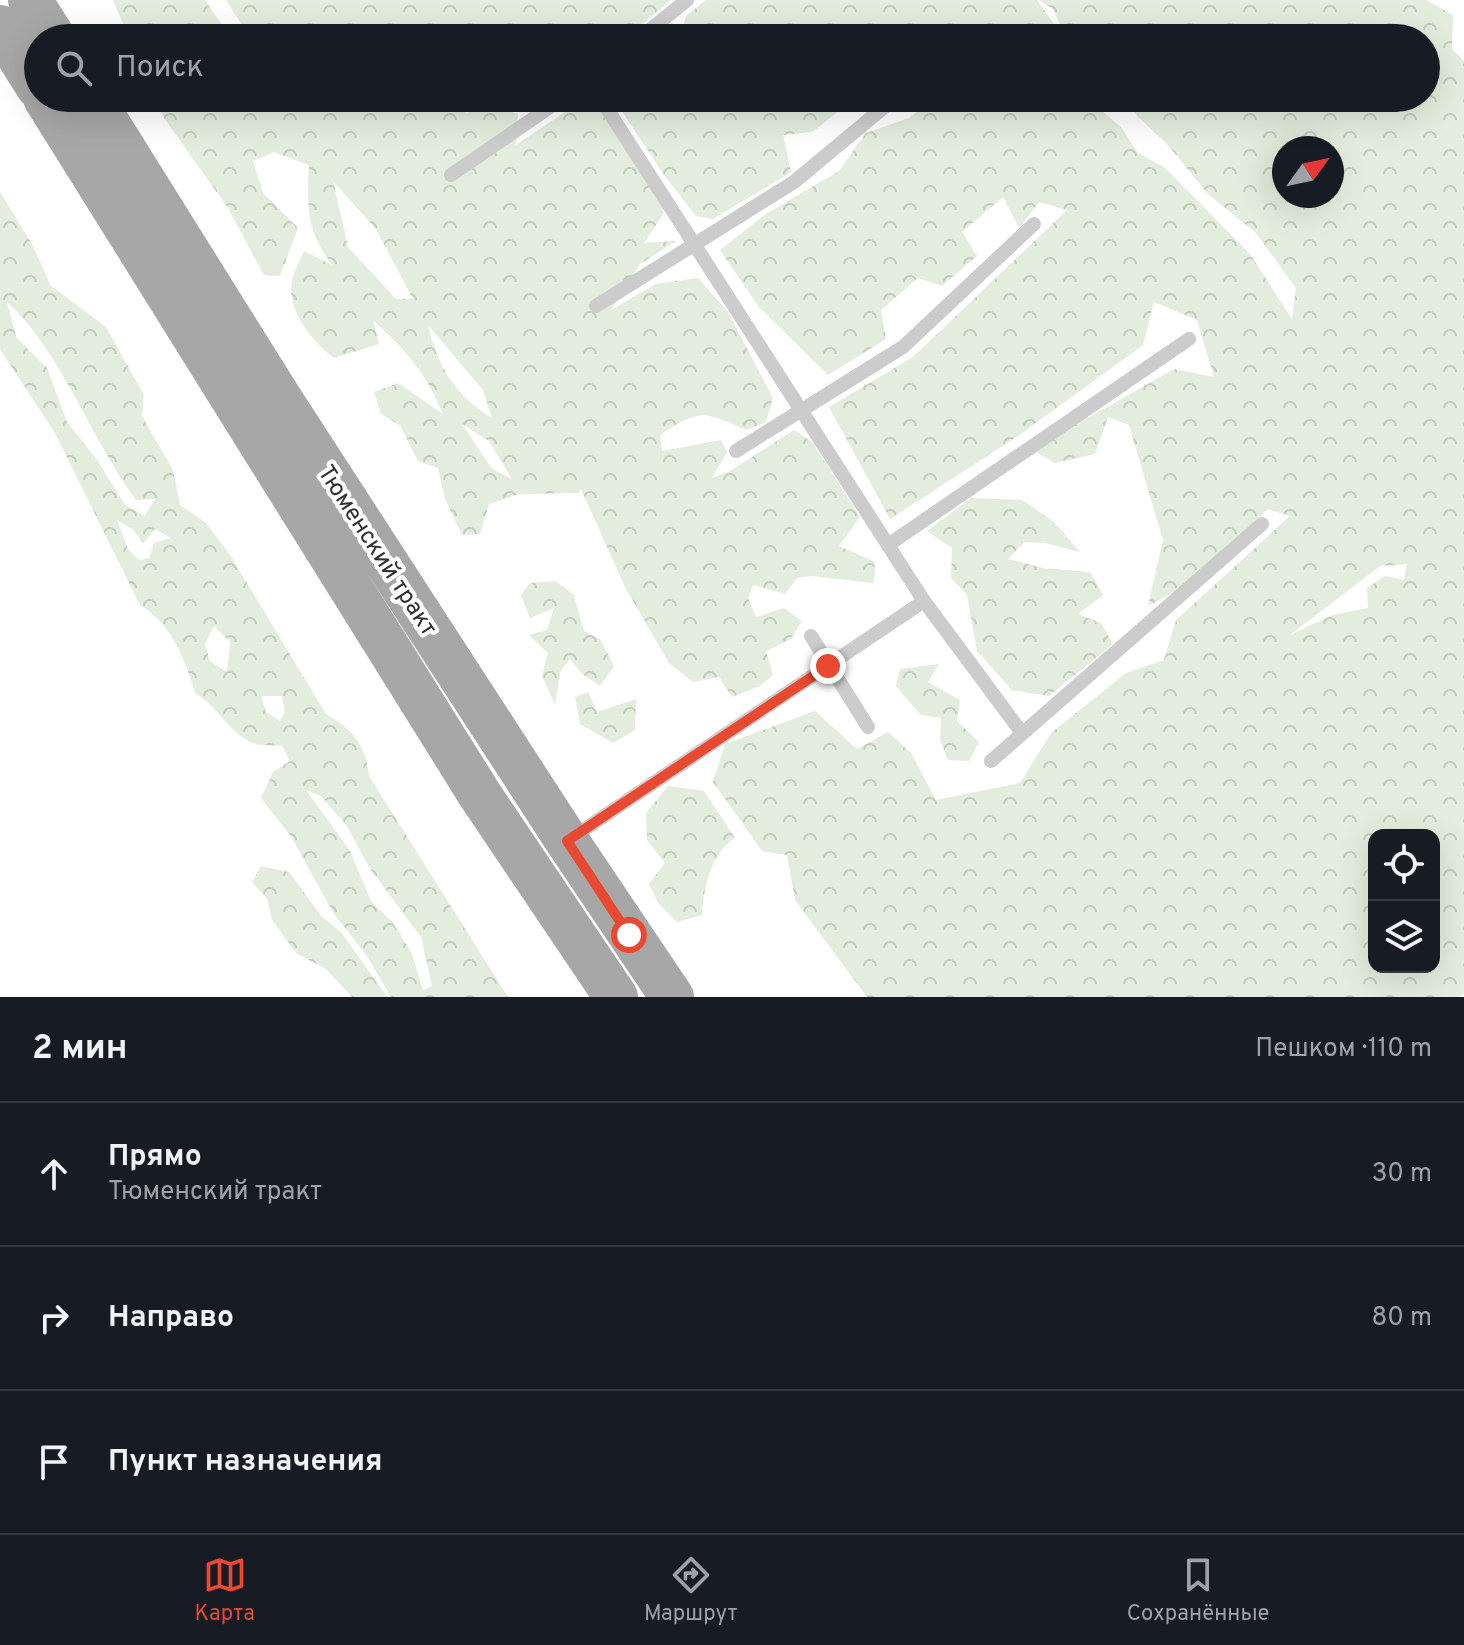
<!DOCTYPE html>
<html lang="ru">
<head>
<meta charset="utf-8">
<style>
	body { margin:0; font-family:Overpass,sans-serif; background:#20242c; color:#f1f3f6 }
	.controls { position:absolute; right:24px; bottom:24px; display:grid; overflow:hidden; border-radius:16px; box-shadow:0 8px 32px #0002 }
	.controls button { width:72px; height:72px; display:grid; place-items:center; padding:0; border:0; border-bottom:2px solid #363941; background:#171b24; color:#f1f3f6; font:40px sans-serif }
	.compass { position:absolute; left:1272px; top:136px; width:72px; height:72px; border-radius:50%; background:#171b24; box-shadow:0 8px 32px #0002; rotate:57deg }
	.stop { position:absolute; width:24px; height:24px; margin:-18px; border:6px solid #e84930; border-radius:50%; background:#fff }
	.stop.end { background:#e84930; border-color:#fff; box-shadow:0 2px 8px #0008 }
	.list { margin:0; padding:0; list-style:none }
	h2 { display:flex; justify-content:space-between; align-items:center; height:104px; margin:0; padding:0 32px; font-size:34px }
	h2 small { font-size:26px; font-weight:400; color:#9ea1a6 }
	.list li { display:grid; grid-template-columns:52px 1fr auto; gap:24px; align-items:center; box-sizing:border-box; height:144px; padding:0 32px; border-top:2px solid #363941 }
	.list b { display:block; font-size:30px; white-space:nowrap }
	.list p { margin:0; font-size:26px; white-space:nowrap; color:#9ea1a6 }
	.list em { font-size:26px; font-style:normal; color:#9ea1a6 }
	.icon { flex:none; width:44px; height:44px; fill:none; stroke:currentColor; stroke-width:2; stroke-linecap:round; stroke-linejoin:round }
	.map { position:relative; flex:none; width:1464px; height:997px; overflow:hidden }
	.search { position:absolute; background:#171b24; box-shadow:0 8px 32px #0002; left:24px; right:24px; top:24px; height:88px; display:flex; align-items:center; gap:20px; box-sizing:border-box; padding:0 28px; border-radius:44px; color:#9ea1a6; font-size:30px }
	.sheet { height:536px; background:#171b24 }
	nav { display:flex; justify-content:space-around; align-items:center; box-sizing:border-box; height:112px; border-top:2px solid #363941; background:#171b24; font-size:22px; color:#9ea1a6 }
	nav a { display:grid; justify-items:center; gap:4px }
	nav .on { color:#e84930 }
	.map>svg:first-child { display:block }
</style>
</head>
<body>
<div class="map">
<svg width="1464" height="997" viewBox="0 0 1464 997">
	<defs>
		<pattern id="forest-crowns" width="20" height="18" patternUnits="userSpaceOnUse" patternTransform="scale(2)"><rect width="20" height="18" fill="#e2eddd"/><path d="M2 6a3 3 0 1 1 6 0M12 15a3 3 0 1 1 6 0" fill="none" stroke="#c2ccbe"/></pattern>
	</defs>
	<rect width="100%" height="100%" fill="#fff"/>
	<g fill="url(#forest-crowns)" fill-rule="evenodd">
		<polygon points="113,0 205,0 231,38 129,38"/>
		<polygon points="226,0 671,0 625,38 250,38"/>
		<polygon points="706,0 1037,0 1064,38 681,38 686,16"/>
		<path d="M1039 0H1426L1453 15 1452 49 1464 61V994L1458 997H867L795 900 787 855 762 851 713 782 725 744 815 711 857 749 888 732 911 753 936 800 1020 783 1051 733 1126 673 1164 660 1176 620 1290 516 1268 509 1180 589 1148 606 1163 540 1129 425 1108 417 1095 454 1055 463 1032 450 1174 369 1214 377 1197 320 1154 302 1143 345 1018 436 890 519 829 407 913 357 1067 210 1039 202 1019 228 1003 197 962 232 977 256 942 286 918 278 881 310 886 339 828 375 759 307 720 250 766 214 839 171 866 133 909 118 934 98H1099L1101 110 1121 127 1138 153 1164 167 1250 254 1292 319 1296 288 1256 233 1208 194 1167 144 1138 117 1126 98H1426V38H1066L1053 9ZM1284 148H1332V196H1284ZM1407 564 1404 580 1385 576 1367 588 1368 608 1332 615 1290 635 1380 566ZM1374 835H1434V967H1374Z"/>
		<path d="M155 98H273L280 108 287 98H480L465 113 494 106 518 114 516 145 574 106 595 99 659 194 664 213 644 243 676 241 640 264 611 310 656 284 698 278 728 312 773 398 766 422 746 430C704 411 699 409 660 435L662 451 721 440 727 452 712 478 730 471 794 430 812 442 860 517 839 546 875 562 874 583 811 576 797 578 785 594 753 585 748 598 756 617 784 608 802 621 791 639 766 651 773 675 760 686 732 697 719 677 693 682 669 663 625 587 581 489 578 493 519 494 489 504 480 534 462 535 445 499 438 468 418 461 400 425 381 414 374 392 398 383 443 414C427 374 405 349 373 320L379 344 334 358C313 342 286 310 292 281 294 271 300 261 304 251L332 265C306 229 307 209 309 165L274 152 253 161 263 193 298 228 280 276 264 275 228 208 164 118ZM333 181 376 229 413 299H396L348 247ZM428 325 483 390 492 418C456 397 437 365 428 325ZM462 424 489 441 512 479 492 469Z"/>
		<polygon points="613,98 856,98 812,132 783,135 791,172 713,219 696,216 664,175"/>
		<path d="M0 192 32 244 51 286 106 327 144 395 142 416 173 470 180 505 206 523 230 555 326 714C354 731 365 743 369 776L508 997H391L367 956 334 914 292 838 261 798 273 772 290 761 282 746C273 745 259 746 250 742 228 730 217 706 195 693 185 659 172 624 140 605L55 433 0 349ZM7 302C60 349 92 441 136 500L155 499 145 516 125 505 97 460 67 422 47 368 16 337ZM117 520 134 530 143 544 155 529 171 538 154 543 149 558 139 560 128 549ZM214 626 230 642 227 672 210 661 205 644ZM261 696H282L285 712 280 721 266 712ZM306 790 321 796 347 826 369 867 421 937 432 986 423 990 412 954 393 923 371 901 350 851Z"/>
		<polygon points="971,498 1022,500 1054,522 1080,552 1045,543 1024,542 1008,559 1043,568 1090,572 1103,595 1078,614 1101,623 1113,644 1049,696 1012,690 977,651 967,595 951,578 952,548 927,531"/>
		<polygon points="555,581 574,595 584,631 600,639 614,666 600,686 582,674 570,659 560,672 555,705 542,676 548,653 529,635 547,630 554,608 530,618 521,595 530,583"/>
		<polygon points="939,664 928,682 960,700 957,721 979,742 969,761 948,760 940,739 941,718 921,715 896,686 900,669"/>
		<polygon points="588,692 597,712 636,699 635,730 613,743 580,724 575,697"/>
		<path d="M668 786 704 791 735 838C710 854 704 887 702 915L677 922 658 903 649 884 665 863 647 840 646 813Z"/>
		<polygon points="261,866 289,872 322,917 341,932 387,997 352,997 326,969 296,953 272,920 267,898 252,882"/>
	</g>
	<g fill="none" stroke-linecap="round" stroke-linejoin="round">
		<g stroke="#ccc" stroke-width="14">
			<polyline points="640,38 687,0"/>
			<polyline points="600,98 924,601 1022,733"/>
			<polyline points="451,175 563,98"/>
			<polyline points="596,306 794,182 895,98"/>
			<polyline points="736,451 903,347 1034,224"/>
			<polyline points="888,545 1189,339"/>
			<polyline points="811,636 868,727"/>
			<polyline points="991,761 1262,524"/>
			<polyline points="570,839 924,601"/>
		</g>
		<g stroke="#a7a7a7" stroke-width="44">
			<polyline points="30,0 54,38"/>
			<polyline points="0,27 38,87"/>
			<polyline points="45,98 480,795 616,997"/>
			<polyline points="92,98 279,397 567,841 672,997"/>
		</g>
	</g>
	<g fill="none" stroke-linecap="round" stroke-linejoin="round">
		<polyline stroke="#e84930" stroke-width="10" points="629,935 567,841 828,666"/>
	</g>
	<g text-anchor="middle" stroke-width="8" stroke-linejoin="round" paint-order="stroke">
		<g font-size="24" fill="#2f2f2f" stroke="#fff">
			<text transform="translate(378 550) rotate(57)" y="8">Тюменский тракт</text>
		</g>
	</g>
</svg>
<div class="controls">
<button><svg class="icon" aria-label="locate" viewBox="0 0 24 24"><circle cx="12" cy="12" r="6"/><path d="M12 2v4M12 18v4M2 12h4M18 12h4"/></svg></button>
<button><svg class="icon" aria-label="layers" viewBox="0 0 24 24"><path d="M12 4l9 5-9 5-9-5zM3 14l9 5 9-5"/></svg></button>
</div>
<svg class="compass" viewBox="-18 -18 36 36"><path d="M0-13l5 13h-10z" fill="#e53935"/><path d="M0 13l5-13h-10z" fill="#9ea1a6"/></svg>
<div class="stop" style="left:629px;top:935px"></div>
<div class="stop end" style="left:828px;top:666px"></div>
<div class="search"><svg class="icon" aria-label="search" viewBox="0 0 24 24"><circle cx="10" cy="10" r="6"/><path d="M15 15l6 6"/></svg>Поиск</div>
</div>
<section class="sheet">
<h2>2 мин<small>Пешком · 110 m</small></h2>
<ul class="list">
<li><svg class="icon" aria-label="ahead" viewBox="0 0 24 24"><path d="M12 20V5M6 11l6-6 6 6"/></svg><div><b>Прямо</b><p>Тюменский тракт</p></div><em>30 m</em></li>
<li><svg class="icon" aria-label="right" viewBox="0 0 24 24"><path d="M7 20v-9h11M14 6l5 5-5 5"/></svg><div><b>Направо</b></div><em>80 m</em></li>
<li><svg class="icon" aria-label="arrive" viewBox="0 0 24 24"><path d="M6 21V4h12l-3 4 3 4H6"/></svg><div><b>Пункт назначения</b></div></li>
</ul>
</section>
<nav>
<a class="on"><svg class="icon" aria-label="map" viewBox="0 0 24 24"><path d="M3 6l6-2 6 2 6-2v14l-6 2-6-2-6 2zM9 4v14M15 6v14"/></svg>Карта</a>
<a><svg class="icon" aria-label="directions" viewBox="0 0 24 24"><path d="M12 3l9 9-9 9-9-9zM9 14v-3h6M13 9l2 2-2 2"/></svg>Маршрут</a>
<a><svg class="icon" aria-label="saved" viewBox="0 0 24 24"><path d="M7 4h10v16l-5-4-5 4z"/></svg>Сохранённые</a>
</nav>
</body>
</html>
